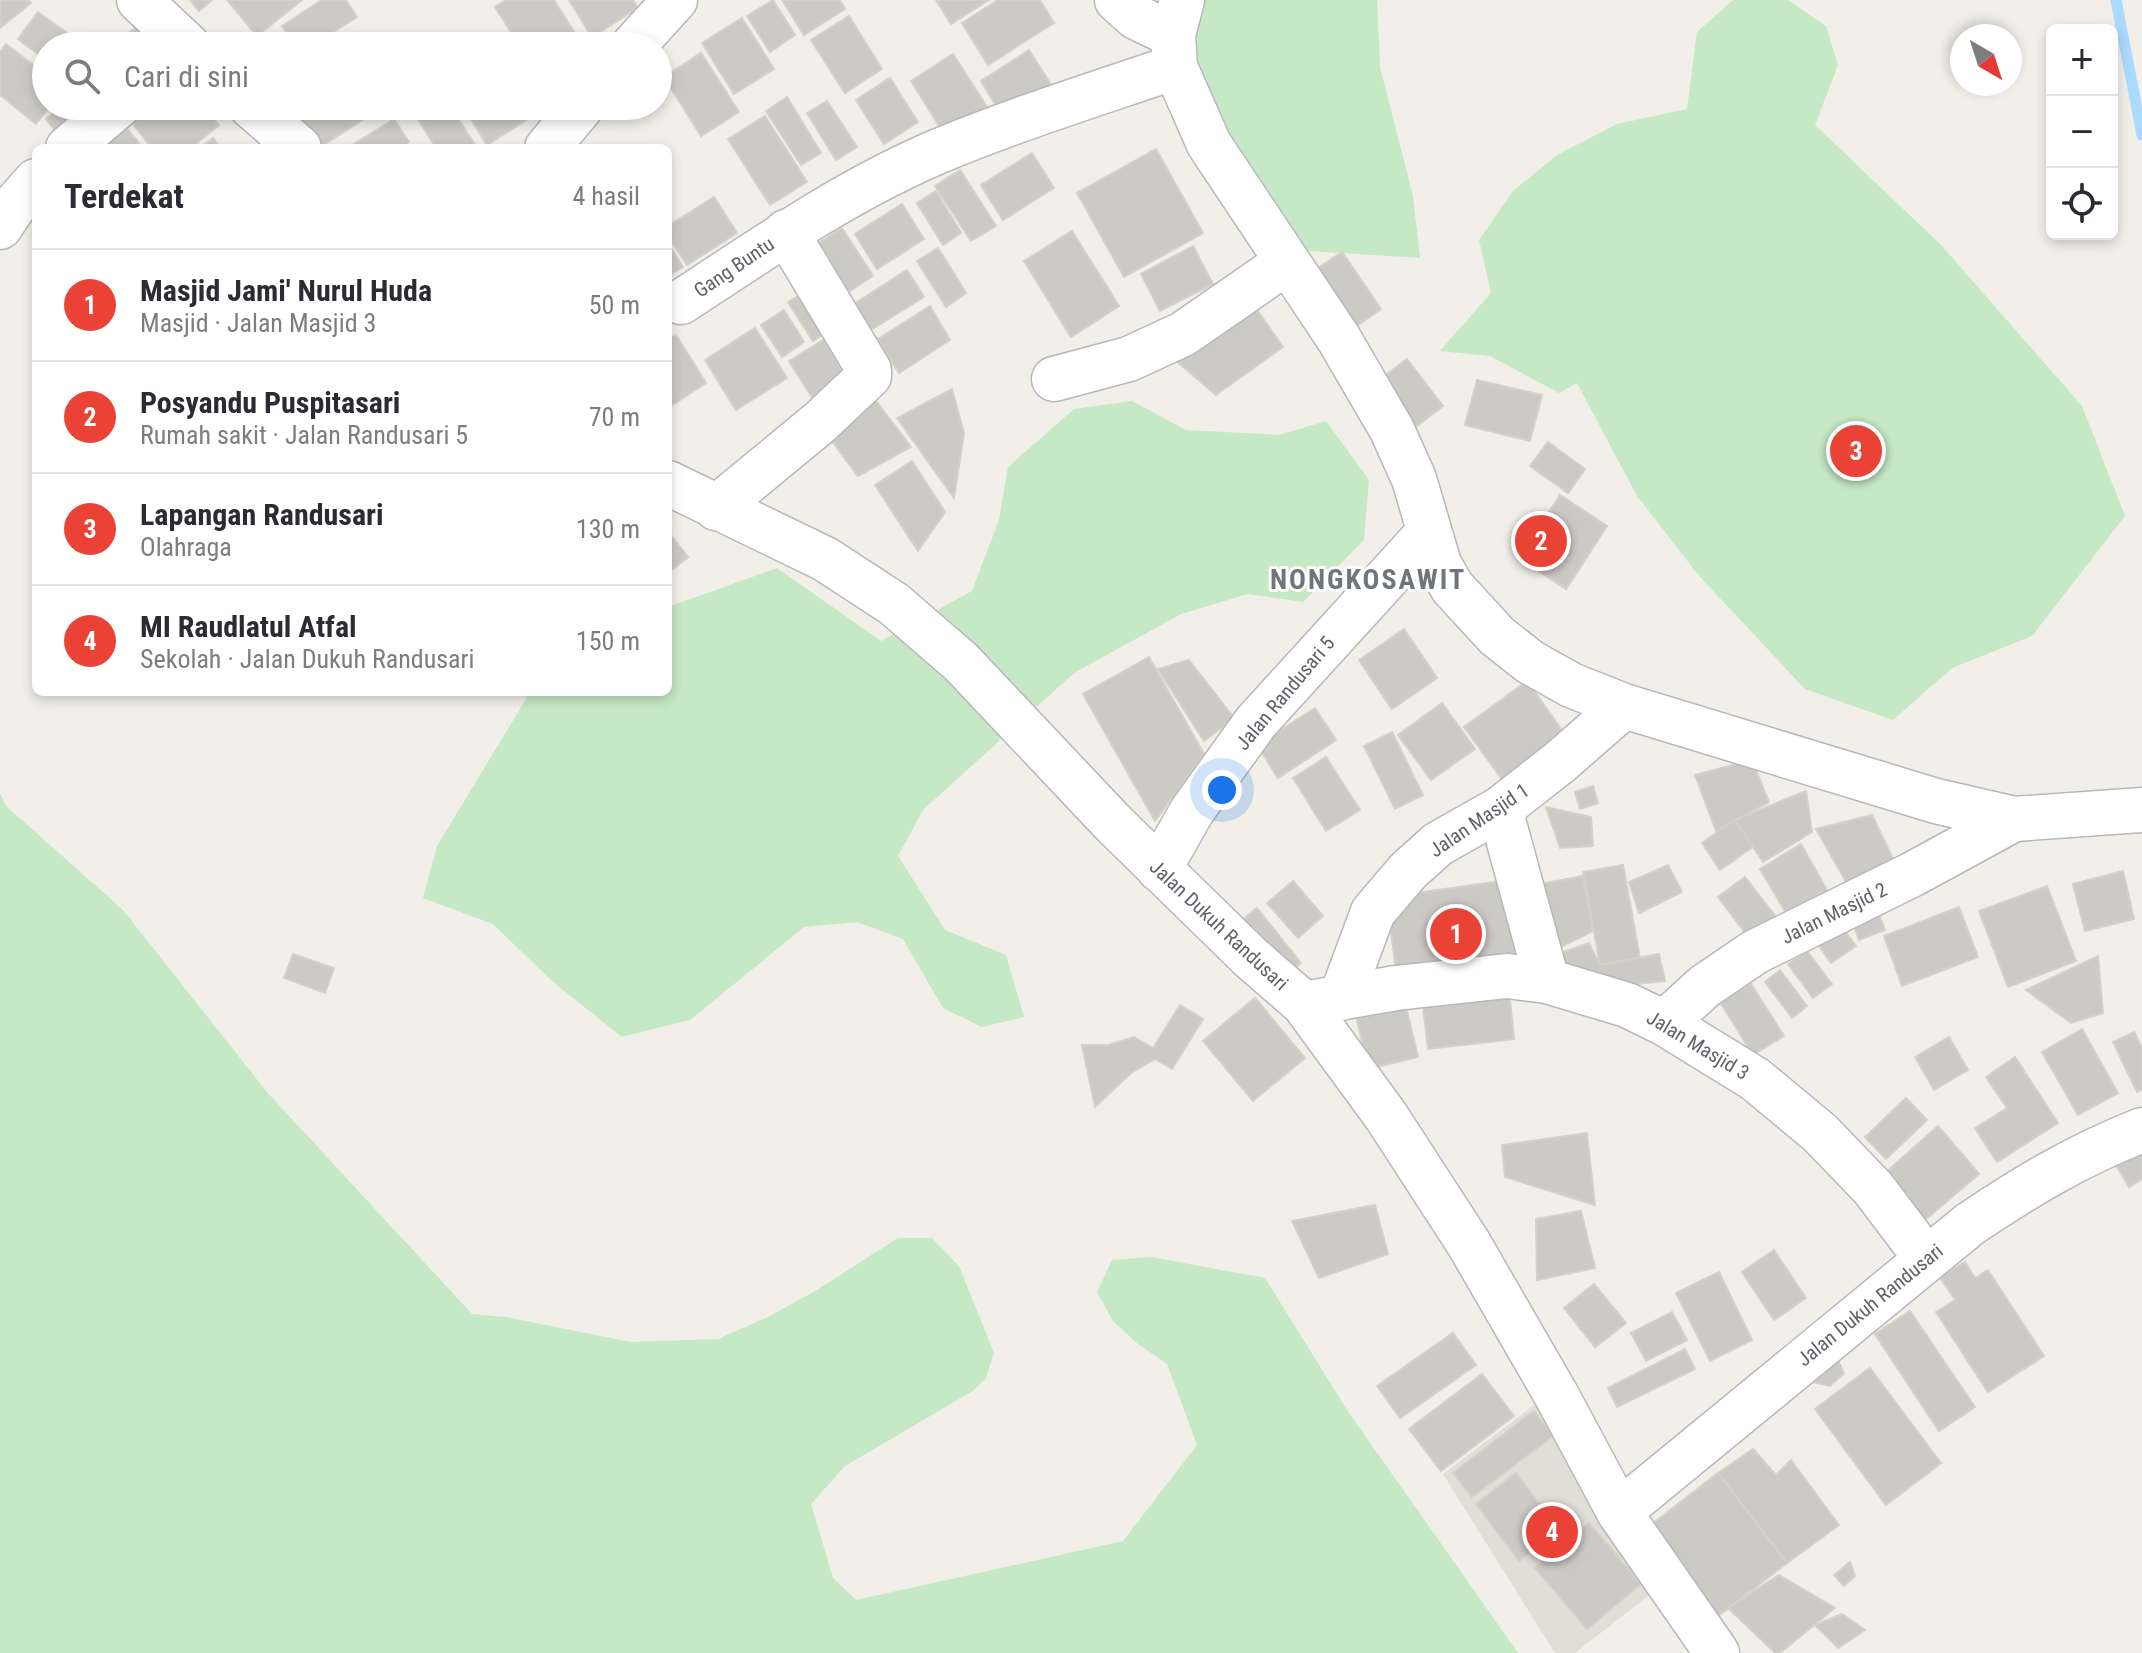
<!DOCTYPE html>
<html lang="id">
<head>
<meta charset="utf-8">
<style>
	body { margin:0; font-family:"Roboto Condensed",sans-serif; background:#f7f7f7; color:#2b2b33 }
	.controls { position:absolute; right:24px; top:24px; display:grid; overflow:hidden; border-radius:12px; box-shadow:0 4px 12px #0003 }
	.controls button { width:72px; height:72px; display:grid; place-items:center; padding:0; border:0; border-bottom:2px solid #e1e1e2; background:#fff; color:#2b2b33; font:40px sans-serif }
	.compass { position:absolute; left:1950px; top:24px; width:72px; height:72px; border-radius:50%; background:#fff; box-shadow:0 4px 12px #0003; rotate:141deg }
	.you { position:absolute; left:1222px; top:790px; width:28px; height:28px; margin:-20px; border:6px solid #fff; border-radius:50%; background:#1a73e8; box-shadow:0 0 0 12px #1a73e833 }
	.badge { display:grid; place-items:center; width:52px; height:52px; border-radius:50%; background:#ea4335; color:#fff; font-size:26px; font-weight:700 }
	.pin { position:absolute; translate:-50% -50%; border:4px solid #fff; box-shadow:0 2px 8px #0006 }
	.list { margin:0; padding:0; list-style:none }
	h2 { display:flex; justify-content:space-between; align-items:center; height:104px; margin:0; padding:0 32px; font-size:34px }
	h2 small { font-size:26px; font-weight:400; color:#7c7c81 }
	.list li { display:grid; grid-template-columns:52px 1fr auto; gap:24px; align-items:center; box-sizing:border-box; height:112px; padding:0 32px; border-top:2px solid #e1e1e2 }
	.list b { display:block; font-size:30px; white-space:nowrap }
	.list p { margin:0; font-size:26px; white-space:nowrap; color:#7c7c81 }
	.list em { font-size:26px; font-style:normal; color:#7c7c81 }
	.icon { flex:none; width:44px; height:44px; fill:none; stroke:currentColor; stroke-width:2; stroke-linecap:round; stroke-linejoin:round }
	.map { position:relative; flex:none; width:2142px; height:1653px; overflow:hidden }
	.search { position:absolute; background:#fff; box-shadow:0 4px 12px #0003; left:32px; top:32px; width:640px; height:88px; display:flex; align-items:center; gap:20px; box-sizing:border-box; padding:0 28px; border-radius:44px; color:#7c7c81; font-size:30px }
	.panel { position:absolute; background:#fff; box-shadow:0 4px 12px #0003; left:32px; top:144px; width:640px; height:552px; border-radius:12px }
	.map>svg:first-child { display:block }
</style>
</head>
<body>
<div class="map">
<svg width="2142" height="1653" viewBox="0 0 2142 1653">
	<rect width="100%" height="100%" fill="#f1efe8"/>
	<polygon fill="#e1ded6" points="1549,1394 1657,1589 1575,1653 1555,1653 1443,1474"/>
	<g fill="#c5e8c5">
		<polygon points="1199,0 1377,0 1380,67 1413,196 1420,258 1295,250 1191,69"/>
		<polygon points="1733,0 1788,0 1826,26 1838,65 1815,125 1941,245 2082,406 2125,516 2032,636 1952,668 1893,720 1805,689 1700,577 1637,496 1577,383 1559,393 1490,356 1440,351 1491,293 1479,240 1513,191 1557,155 1617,124 1687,109 1697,32"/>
		<polygon points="1132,401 1186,430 1279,435 1326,421 1369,480 1364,540 1303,602 1248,594 1181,614 1074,673 923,810 898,856 945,930 1006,955 1024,1017 982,1027 943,1008 903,939 857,922 804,927 690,1020 622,1037 553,982 493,924 423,898 437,846 526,699 526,692 668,692 668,607 777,568 881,641 972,591 999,520 1008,467 1074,409"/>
		<polygon points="0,793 6,806 123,910 266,1091 472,1314 506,1317 630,1342 718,1339 768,1317 817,1290 898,1238 932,1238 959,1266 994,1353 985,1380 971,1392 845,1466 811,1504 833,1578 856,1600 1123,1541 1197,1445 1167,1364 1138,1344 1113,1321 1097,1292 1112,1260 1151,1257 1265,1278 1347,1410 1518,1653 0,1653"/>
	</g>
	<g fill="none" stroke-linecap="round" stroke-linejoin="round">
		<polyline stroke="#aadaff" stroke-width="11" points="2116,0 2142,135"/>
	</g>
	<g fill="#cccac5" stroke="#d6d1c6" stroke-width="2">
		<polygon points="0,0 29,0 31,3 0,28"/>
		<polygon points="190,0 212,0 199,11"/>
		<polygon points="227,0 302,0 257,36"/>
		<polygon points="322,0 346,0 357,17 311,46 295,46 282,26"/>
		<polygon points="506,0 554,0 583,46 520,46 495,7"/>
		<polygon points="569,0 633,0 638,8 592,37"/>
		<polygon points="773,0 795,35 770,52 747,16"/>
		<polygon points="782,0 840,0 845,9 804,35"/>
		<polygon points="936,0 989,0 951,24"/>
		<polygon points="998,0 1040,0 1054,23 988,65 962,23"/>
		<polygon points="38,12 85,46 46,46 46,60 18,39"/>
		<polygon points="849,16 882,69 845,93 811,40"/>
		<polygon points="742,18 774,69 734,94 702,43"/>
		<polygon points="140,24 158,46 112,46"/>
		<polygon points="358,33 366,46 338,46"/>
		<polygon points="6,44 46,75 46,106 50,106 36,124 0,95 0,52"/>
		<polygon points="1029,50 1052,86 1003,117 981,81"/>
		<polygon points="701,53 739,112 701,136 664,77"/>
		<polygon points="953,54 987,107 944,134 911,81"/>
		<polygon points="890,78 918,122 884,144 856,100"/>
		<polygon points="787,97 821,153 801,165 766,111"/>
		<polygon points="827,101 857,147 836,160 807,113"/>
		<polygon points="153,106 204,106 219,125 191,148 152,148 132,123"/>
		<polygon points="319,106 384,106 320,147 301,117"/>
		<polygon points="414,106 450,106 475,145 470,148 436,148 411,108"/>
		<polygon points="463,106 517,106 526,120 487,145"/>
		<polygon points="60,108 76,127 62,139 46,119"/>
		<polygon points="765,116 807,182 770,205 728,139"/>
		<polygon points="394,119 409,142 399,148 357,148 354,144"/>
		<polygon points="123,124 143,148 94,148"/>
		<polygon points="213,138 221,148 200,148"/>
		<polygon points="1156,149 1203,233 1124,277 1077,193"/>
		<polygon points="1032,153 1054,188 1003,220 981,185"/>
		<polygon points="960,170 996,226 971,241 935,186"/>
		<polygon points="936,191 961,233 943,245 917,203"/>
		<polygon points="714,197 737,233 687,265 668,236 668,226"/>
		<polygon points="902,204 924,239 877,269 855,234"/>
		<polygon points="842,228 873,276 842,296 811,248"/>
		<polygon points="1072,231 1119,306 1071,337 1024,261"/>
		<polygon points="668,243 683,267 668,276"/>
		<polygon points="1193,246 1213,284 1160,311 1141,274"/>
		<polygon points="938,248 966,293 946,307 917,261"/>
		<polygon points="1342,252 1381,309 1354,328 1315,270"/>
		<polygon points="907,270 924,297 871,330 854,304"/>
		<polygon points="808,290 832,328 813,341 788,302"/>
		<polygon points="1248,297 1283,347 1216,395 1168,354"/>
		<polygon points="930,306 950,340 899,373 878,339"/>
		<polygon points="784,310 804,342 782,357 761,325"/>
		<polygon points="755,328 787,378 736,410 705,360"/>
		<polygon points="676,335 706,383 668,408 668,340"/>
		<polygon points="823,340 853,388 820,410 789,361"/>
		<polygon points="1407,359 1443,406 1409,432 1373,385"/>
		<polygon points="1477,380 1542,395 1530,441 1465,425"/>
		<polygon points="952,389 964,433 954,498 897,418"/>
		<polygon points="870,393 911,447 858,476 820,425"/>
		<polygon points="1548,442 1585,469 1568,493 1530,466"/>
		<polygon points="912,461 945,512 918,551 875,485"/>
		<polygon points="1560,495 1607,526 1566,589 1519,558"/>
		<polygon points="670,534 688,557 668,573 668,535"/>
		<polygon points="1404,629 1437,678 1392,709 1359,660"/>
		<polygon points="1149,657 1204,754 1155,821 1083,694"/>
		<polygon points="1189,660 1234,718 1204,741 1158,669"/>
		<polygon points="1527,681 1569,740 1506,785 1464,727"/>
		<polygon points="1442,703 1475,749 1431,780 1398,735"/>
		<polygon points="1315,708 1336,740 1278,778 1257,745"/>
		<polygon points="1392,732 1423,795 1395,809 1364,746"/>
		<polygon points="1326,757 1360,810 1326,831 1293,778"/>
		<polygon points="1752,760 1769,802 1716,831 1695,775"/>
		<polygon points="1593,786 1598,803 1580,809 1575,792"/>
		<polygon points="1806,791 1812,832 1763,862 1735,820"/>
		<polygon points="1546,807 1591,817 1593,846 1560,848"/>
		<polygon points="1872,815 1900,873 1854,896 1816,829"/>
		<polygon points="1735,820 1753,847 1720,870 1702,843"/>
		<polygon points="1801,844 1827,890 1786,913 1760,869"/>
		<polygon points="1623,865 1640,958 1600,965 1583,872"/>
		<polygon points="1668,865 1682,892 1639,913 1629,882"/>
		<polygon points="2123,871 2134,919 2085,931 2073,884"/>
		<polygon points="1583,876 1593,931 1543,956 1530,886"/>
		<polygon points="1745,877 1776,917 1749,938 1718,897"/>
		<polygon points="1516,879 1524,970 1397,980 1387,897"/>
		<polygon points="1293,881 1323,916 1298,938 1267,903"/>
		<polygon points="2047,886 2076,961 2008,987 1979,911"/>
		<polygon points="1959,907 1978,957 1902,986 1884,936"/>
		<polygon points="1257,908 1301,963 1285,976 1241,921"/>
		<polygon points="1878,912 1885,930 1859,940 1852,921"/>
		<polygon points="1839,923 1856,946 1831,963 1815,940"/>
		<polygon points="1589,943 1600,965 1659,954 1665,981 1626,985 1546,958"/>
		<polygon points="1807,951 1832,984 1813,998 1788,964"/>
		<polygon points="293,954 334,968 325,993 284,978"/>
		<polygon points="2098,956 2103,1013 2071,1023 2026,990"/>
		<polygon points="1780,970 1807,1006 1792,1018 1765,982"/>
		<polygon points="1508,980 1514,1039 1428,1049 1421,990"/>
		<polygon points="1751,984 1784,1036 1753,1055 1720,1002"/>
		<polygon points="1403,994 1418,1057 1368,1069 1354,1006"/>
		<polygon points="1255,998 1305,1058 1253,1101 1203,1041"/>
		<polygon points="1180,1005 1203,1019 1172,1069 1155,1059 1131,1073 1095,1107 1082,1045 1108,1045 1134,1037 1153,1048"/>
		<polygon points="2082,1029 2118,1093 2078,1115 2042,1052"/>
		<polygon points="2134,1032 2142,1048 2142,1090 2137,1092 2113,1042"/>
		<polygon points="1949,1037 1968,1070 1934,1090 1915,1057"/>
		<polygon points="2015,1057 2058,1123 1997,1162 1975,1128 2007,1108 1986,1077"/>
		<polygon points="1906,1098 1927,1120 1886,1159 1865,1137"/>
		<polygon points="1938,1126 1979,1174 1925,1220 1885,1173"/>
		<polygon points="1587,1133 1595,1205 1505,1177 1502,1145"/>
		<polygon points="2142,1145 2142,1179 2129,1187 2114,1162"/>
		<polygon points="1375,1205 1388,1254 1319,1278 1292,1221"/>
		<polygon points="1581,1211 1595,1268 1537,1280 1536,1219"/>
		<polygon points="1774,1250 1806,1298 1774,1320 1742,1272"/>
		<polygon points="1965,1262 1975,1278 1988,1270 2044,1356 1988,1392 1936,1312 1955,1300 1940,1277"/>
		<polygon points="1719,1272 1752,1340 1710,1361 1676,1293"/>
		<polygon points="1594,1284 1626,1323 1595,1347 1564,1308"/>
		<polygon points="1910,1311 1975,1407 1939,1431 1875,1334"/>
		<polygon points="1672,1312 1687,1340 1646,1361 1631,1333"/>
		<polygon points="1453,1333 1476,1365 1400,1418 1377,1386"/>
		<polygon points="1685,1349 1695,1369 1617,1407 1608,1388"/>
		<polygon points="1834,1353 1844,1373 1830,1386 1807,1381"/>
		<polygon points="1870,1368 1941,1463 1886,1505 1815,1409"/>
		<polygon points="1482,1374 1514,1416 1441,1471 1409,1429"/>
		<polygon points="1534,1411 1553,1436 1472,1497 1453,1473"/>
		<polygon points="1753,1449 1776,1475 1791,1460 1839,1525 1787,1563 1718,1473"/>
		<polygon points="1516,1473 1560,1531 1519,1561 1476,1504"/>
		<polygon points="1718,1473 1787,1563 1718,1616 1651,1525"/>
		<polygon points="1589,1523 1641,1584 1587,1629 1535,1568"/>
		<polygon points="1850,1562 1855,1576 1844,1586 1834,1575"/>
		<polygon points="1779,1575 1835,1608 1780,1653 1775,1653 1728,1608"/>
		<polygon points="1842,1614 1865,1630 1838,1648 1815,1625"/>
	</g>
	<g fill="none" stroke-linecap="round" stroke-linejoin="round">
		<defs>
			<g id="minor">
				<polyline points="139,0 188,46"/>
				<polyline points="1117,0 1136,17 1173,35"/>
				<polyline points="1182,0 1173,35 1175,67 1209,144 1339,339 1392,430 1414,479 1439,564 1452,587 1497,636 1530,662 1571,685 1624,706 1936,801 2014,819 2142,810"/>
				<polyline points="633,46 675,0"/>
				<polyline points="251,106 299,148"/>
				<polyline points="68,148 118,106"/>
				<polyline points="547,148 582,106"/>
				<polyline points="0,227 14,206 36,181"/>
				<path d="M681 302C765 247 847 190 939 151 1016 119 1096 94 1175 67"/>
				<polyline points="1054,379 1129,359 1183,334 1287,262"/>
				<polyline points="668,483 825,559 894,604 961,662 1113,823 1250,957 1304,1004 1386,1116 1469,1244 1558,1398 1619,1512 1717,1653"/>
				<polyline points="716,508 819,423 869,376 869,370 786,232"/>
				<polyline points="1500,809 1547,981"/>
				<polyline points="1159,869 1192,811 1256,722 1429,532"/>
				<polyline points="1341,998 1373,912 1408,871 1438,844 1500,809 1560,762 1624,706"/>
				<polyline points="1304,1004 1396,988 1507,976 1547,981 1627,1005 1664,1023 1755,1079 1820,1133 1873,1188 1926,1258"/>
				<polyline points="1664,1023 1705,986 1755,952 1913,874 2014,819"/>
				<path d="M1619 1512 1970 1224C2028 1185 2077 1156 2142 1130"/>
			</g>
		</defs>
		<use href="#minor" stroke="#b5b8bc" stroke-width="47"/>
		<use href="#minor" stroke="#fff" stroke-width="44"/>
	</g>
	<g text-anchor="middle" stroke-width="6" stroke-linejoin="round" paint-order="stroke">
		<g font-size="20" fill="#5f6368" stroke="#fff">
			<text transform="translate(734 267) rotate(-34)" y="7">Gang Buntu</text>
			<text transform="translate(1285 693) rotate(-50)" y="7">Jalan Randusari 5</text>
			<text transform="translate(1479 820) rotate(-34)" y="7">Jalan Masjid 1</text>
			<text transform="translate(1834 913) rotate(-26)" y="7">Jalan Masjid 2</text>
			<text transform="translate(1219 925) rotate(43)" y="7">Jalan Dukuh Randusari</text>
			<text transform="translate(1698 1045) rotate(31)" y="7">Jalan Masjid 3</text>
			<text transform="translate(1870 1305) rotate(-39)" y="7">Jalan Dukuh Randusari</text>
		</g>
		<g font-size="28" font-weight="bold" letter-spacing="2" fill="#70757a" stroke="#fff">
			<text x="1368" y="589">NONGKOSAWIT</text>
		</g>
	</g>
</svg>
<div class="controls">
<button>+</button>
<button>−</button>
<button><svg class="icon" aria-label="locate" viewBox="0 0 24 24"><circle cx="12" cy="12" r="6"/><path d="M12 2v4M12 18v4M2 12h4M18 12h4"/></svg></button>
</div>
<svg class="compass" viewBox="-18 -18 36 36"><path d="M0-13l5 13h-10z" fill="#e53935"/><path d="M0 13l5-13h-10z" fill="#7c7c81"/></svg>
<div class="you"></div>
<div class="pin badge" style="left:1456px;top:934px">1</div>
<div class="pin badge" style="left:1541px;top:541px">2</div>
<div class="pin badge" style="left:1856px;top:451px">3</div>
<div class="pin badge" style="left:1552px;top:1532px">4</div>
<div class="search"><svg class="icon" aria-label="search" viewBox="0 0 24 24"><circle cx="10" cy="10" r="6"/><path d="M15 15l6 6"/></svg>Cari di sini</div>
<section class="panel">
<h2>Terdekat<small>4 hasil</small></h2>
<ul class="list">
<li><span class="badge">1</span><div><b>Masjid Jami' Nurul Huda</b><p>Masjid · Jalan Masjid 3</p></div><em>50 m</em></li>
<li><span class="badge">2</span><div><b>Posyandu Puspitasari</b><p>Rumah sakit · Jalan Randusari 5</p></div><em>70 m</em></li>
<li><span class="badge">3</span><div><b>Lapangan Randusari</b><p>Olahraga</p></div><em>130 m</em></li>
<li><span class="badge">4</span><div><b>MI Raudlatul Atfal</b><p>Sekolah · Jalan Dukuh Randusari</p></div><em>150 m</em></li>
</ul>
</section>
</div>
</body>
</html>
